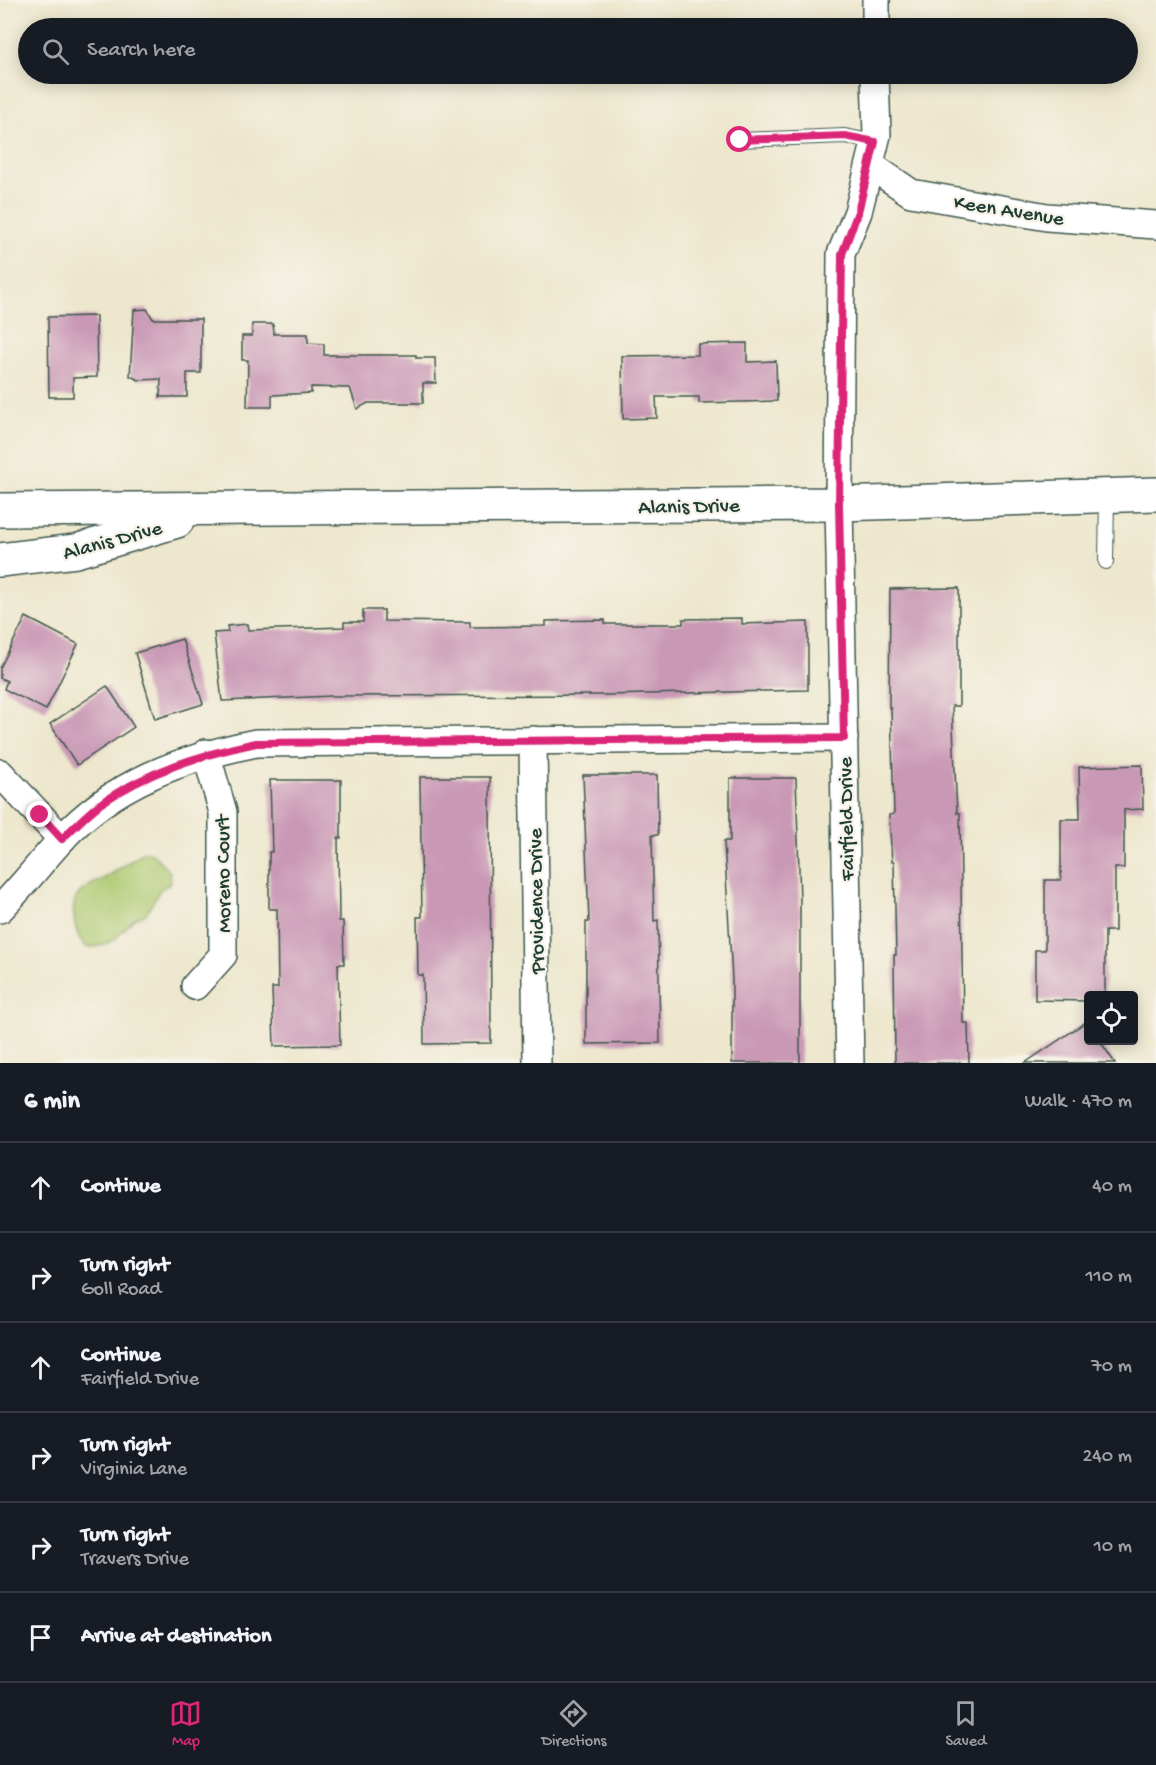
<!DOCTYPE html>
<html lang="en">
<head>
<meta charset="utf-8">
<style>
	body { margin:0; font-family:"Gochi Hand",sans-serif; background:#242831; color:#f1f3f6 }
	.controls { position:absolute; right:18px; bottom:18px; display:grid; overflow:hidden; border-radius:6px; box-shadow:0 3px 15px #0003 }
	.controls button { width:54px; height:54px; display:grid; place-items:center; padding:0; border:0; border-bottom:2px solid #363941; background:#171b24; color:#f1f3f6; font:30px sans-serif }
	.stop { position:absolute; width:18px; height:18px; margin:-14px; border:4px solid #db2777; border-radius:50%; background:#fff }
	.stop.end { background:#db2777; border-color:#fff; box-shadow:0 2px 6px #0008 }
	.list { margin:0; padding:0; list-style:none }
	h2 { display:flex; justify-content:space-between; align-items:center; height:78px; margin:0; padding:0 24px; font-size:26px }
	h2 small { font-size:20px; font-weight:400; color:#9ea1a6 }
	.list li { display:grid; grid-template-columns:39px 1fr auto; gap:18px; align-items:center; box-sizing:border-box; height:90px; padding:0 24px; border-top:2px solid #363941 }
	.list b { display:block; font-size:22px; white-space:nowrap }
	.list p { margin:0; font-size:20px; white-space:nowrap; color:#9ea1a6 }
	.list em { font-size:20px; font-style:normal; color:#9ea1a6 }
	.icon { flex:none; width:33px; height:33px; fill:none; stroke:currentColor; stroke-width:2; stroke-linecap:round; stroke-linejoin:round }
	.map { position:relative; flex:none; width:1156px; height:1063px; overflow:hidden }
	.search { position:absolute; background:#171b24; box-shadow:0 3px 15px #0003; left:18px; right:18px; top:18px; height:66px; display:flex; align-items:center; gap:15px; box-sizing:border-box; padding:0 21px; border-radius:33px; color:#9ea1a6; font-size:22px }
	.sheet { height:618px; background:#171b24 }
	nav { display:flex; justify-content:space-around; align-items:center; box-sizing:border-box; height:84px; border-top:2px solid #363941; background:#171b24; font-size:16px; color:#9ea1a6 }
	nav a { display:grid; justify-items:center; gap:3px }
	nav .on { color:#db2777 }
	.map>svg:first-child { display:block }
</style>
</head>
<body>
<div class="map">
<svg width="1156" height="1063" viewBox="0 0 1156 1063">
	<rect width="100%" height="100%" fill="#f7f3e8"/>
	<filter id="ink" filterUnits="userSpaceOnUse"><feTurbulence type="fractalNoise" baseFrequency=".0167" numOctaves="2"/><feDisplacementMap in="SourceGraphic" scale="12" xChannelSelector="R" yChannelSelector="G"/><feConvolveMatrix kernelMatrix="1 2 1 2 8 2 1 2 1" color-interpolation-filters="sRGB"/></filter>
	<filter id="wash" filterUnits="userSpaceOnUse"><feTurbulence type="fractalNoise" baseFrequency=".008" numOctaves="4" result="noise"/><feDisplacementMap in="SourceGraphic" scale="24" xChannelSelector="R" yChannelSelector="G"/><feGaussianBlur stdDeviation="1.35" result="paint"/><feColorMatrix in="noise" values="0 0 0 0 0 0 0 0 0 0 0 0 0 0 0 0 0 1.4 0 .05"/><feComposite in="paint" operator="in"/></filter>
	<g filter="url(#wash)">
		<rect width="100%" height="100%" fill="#ede7cd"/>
		<path fill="#adc96f" stroke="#668352" stroke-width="1.5" d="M145 851 154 855 170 872V883L160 890 146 914 134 919 115 939 104 945 88 948C79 941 77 933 75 924 69 895 80 890 103 879 115 873 133 859 145 851Z"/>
		<g id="blocks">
			<g fill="#c998b5">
				<polygon points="147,309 153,319 201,319 201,373 187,373 187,397 160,397 161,379 139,380 130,376 134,310"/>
				<polygon points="96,316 97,377 73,378 73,397 49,397 48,317"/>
				<polygon points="252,324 273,324 274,334 308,334 308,343 324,344 324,355 416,355 416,358 435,358 436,383 423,383 423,403 368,403 357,409 350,388 311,387 311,393 272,395 272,407 247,407 248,360 242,360 242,336 252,336"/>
				<polygon points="747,343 747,362 776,361 777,401 699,403 699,397 656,397 657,418 623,419 622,356 698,355 698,344"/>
				<polygon points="959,588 959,706 952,706 957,813 960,813 963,1023 968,1023 969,1063 895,1063 894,955 896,955 894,862 892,862 889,815 894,814 891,708 889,708 890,589"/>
				<polygon points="363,610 384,610 384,621 470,622 470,627 546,626 546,621 605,620 605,624 683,624 683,619 742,618 742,624 808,622 808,690 606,695 332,696 222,701 214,633 228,632 227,626 247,624 248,630 344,627 344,622 363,622"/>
				<polygon points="26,617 78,644 46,710 4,689 7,681 0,678 0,668"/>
				<polygon points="182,639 203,704 155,719 135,653"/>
				<polygon points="107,686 134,727 77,765 50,724"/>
				<polygon points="1142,765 1143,809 1124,810 1124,868 1115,868 1115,931 1105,931 1105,996 1089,996 1089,1001 1035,1000 1035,950 1045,950 1045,880 1061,880 1061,819 1080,819 1079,767"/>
				<polygon points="583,775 657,775 658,835 652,835 654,921 658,920 660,1043 586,1044 586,922 589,922"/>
				<polygon points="420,777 490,777 491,1043 424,1044 423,975 418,975 417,917 422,917"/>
				<polygon points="730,778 796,778 800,900 800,1063 732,1063 732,979 724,841 730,841"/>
				<polygon points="270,780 341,780 341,838 338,838 339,921 343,921 344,964 338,964 340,1045 274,1046 272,988 278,988 277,909 269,909 269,852 272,852"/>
				<polygon points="1089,1020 1089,1041 1100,1041 1115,1063 1025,1063"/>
			</g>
		</g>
	</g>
	<g filter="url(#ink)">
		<use href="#blocks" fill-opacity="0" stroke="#3e564b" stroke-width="1.5"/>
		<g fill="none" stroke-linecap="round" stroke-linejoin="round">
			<defs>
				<g id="service">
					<polyline points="740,140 845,136 875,142"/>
					<polyline points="1106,562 1107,496"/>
				</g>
				<g id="minor">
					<polyline points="876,28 876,0"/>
					<polyline points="870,165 911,193 1047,217 1156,225"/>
					<polyline points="533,740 537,1063"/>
					<polyline points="0,773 62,839"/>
					<path d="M0 909C22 887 40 863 61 840 112 783 183 758 256 743L844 738"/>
					<polyline points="195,986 223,955 223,812 206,753"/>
					<polyline points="850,1063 839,504 841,254 858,212 877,135 875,74"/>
				</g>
				<g id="secondary">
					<polyline points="0,510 839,504 1156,494"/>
					<polyline points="0,560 76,551 177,521"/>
				</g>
			</defs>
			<use href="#service" stroke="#3e564b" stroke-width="16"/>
			<use href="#minor" stroke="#3e564b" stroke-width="30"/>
			<use href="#secondary" stroke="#3e564b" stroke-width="36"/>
			<use href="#service" stroke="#fff" stroke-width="14"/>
			<use href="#minor" stroke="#fff" stroke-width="27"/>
			<use href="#secondary" stroke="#fff" stroke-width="33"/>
		</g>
	</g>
	<g fill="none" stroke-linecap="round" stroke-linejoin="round" filter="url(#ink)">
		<path stroke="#db2777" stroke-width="8" d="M40 815 62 839C74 827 87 814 100 804 148 771 200 755 256 743L844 738 839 504 842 254 858 212 875 142 845 136 740 140"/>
	</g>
	<g text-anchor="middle" stroke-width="4.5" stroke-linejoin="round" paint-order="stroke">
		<g font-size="21" fill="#1f3d34" stroke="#f7f3e8">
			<text transform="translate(1009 209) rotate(9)" y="7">Keen Avenue</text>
			<text transform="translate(689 505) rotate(-1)" y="7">Alanis Drive</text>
			<text transform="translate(112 539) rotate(-15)" y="7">Alanis Drive</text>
			<text transform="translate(845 819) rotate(-91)" y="7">Fairfield Drive</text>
			<text transform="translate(222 874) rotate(-91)" y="7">Moreno Court</text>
			<text transform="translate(535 901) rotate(-91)" y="7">Providence Drive</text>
		</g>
	</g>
</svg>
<div class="controls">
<button><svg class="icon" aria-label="locate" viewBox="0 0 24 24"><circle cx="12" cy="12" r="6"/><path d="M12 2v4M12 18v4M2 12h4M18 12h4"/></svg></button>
</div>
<div class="stop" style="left:740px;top:140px"></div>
<div class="stop end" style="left:40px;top:815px"></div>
<div class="search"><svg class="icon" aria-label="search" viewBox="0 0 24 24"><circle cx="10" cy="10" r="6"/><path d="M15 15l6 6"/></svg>Search here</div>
</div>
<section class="sheet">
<h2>6 min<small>Walk · 470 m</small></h2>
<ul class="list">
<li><svg class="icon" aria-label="ahead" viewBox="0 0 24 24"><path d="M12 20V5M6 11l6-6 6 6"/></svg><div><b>Continue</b></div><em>40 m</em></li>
<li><svg class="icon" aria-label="right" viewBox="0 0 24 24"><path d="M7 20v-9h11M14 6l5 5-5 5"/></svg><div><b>Turn right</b><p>Goll Road</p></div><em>110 m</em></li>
<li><svg class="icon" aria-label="ahead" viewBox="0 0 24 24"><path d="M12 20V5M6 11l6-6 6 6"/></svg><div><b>Continue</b><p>Fairfield Drive</p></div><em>70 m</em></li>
<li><svg class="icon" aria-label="right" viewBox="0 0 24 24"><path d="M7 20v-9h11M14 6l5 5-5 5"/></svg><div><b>Turn right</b><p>Virginia Lane</p></div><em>240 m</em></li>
<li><svg class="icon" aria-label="right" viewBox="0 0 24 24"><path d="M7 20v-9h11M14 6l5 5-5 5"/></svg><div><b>Turn right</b><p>Travers Drive</p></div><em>10 m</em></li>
<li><svg class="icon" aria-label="arrive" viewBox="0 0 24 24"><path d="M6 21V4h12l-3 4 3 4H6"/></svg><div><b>Arrive at destination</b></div></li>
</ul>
</section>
<nav>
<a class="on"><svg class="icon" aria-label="map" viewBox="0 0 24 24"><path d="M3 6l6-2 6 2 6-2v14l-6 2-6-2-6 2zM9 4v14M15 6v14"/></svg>Map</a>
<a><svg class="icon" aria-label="directions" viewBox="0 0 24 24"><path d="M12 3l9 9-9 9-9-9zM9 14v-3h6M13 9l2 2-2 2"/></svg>Directions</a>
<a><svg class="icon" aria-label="saved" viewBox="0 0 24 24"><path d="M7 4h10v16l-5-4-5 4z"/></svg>Saved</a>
</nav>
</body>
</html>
